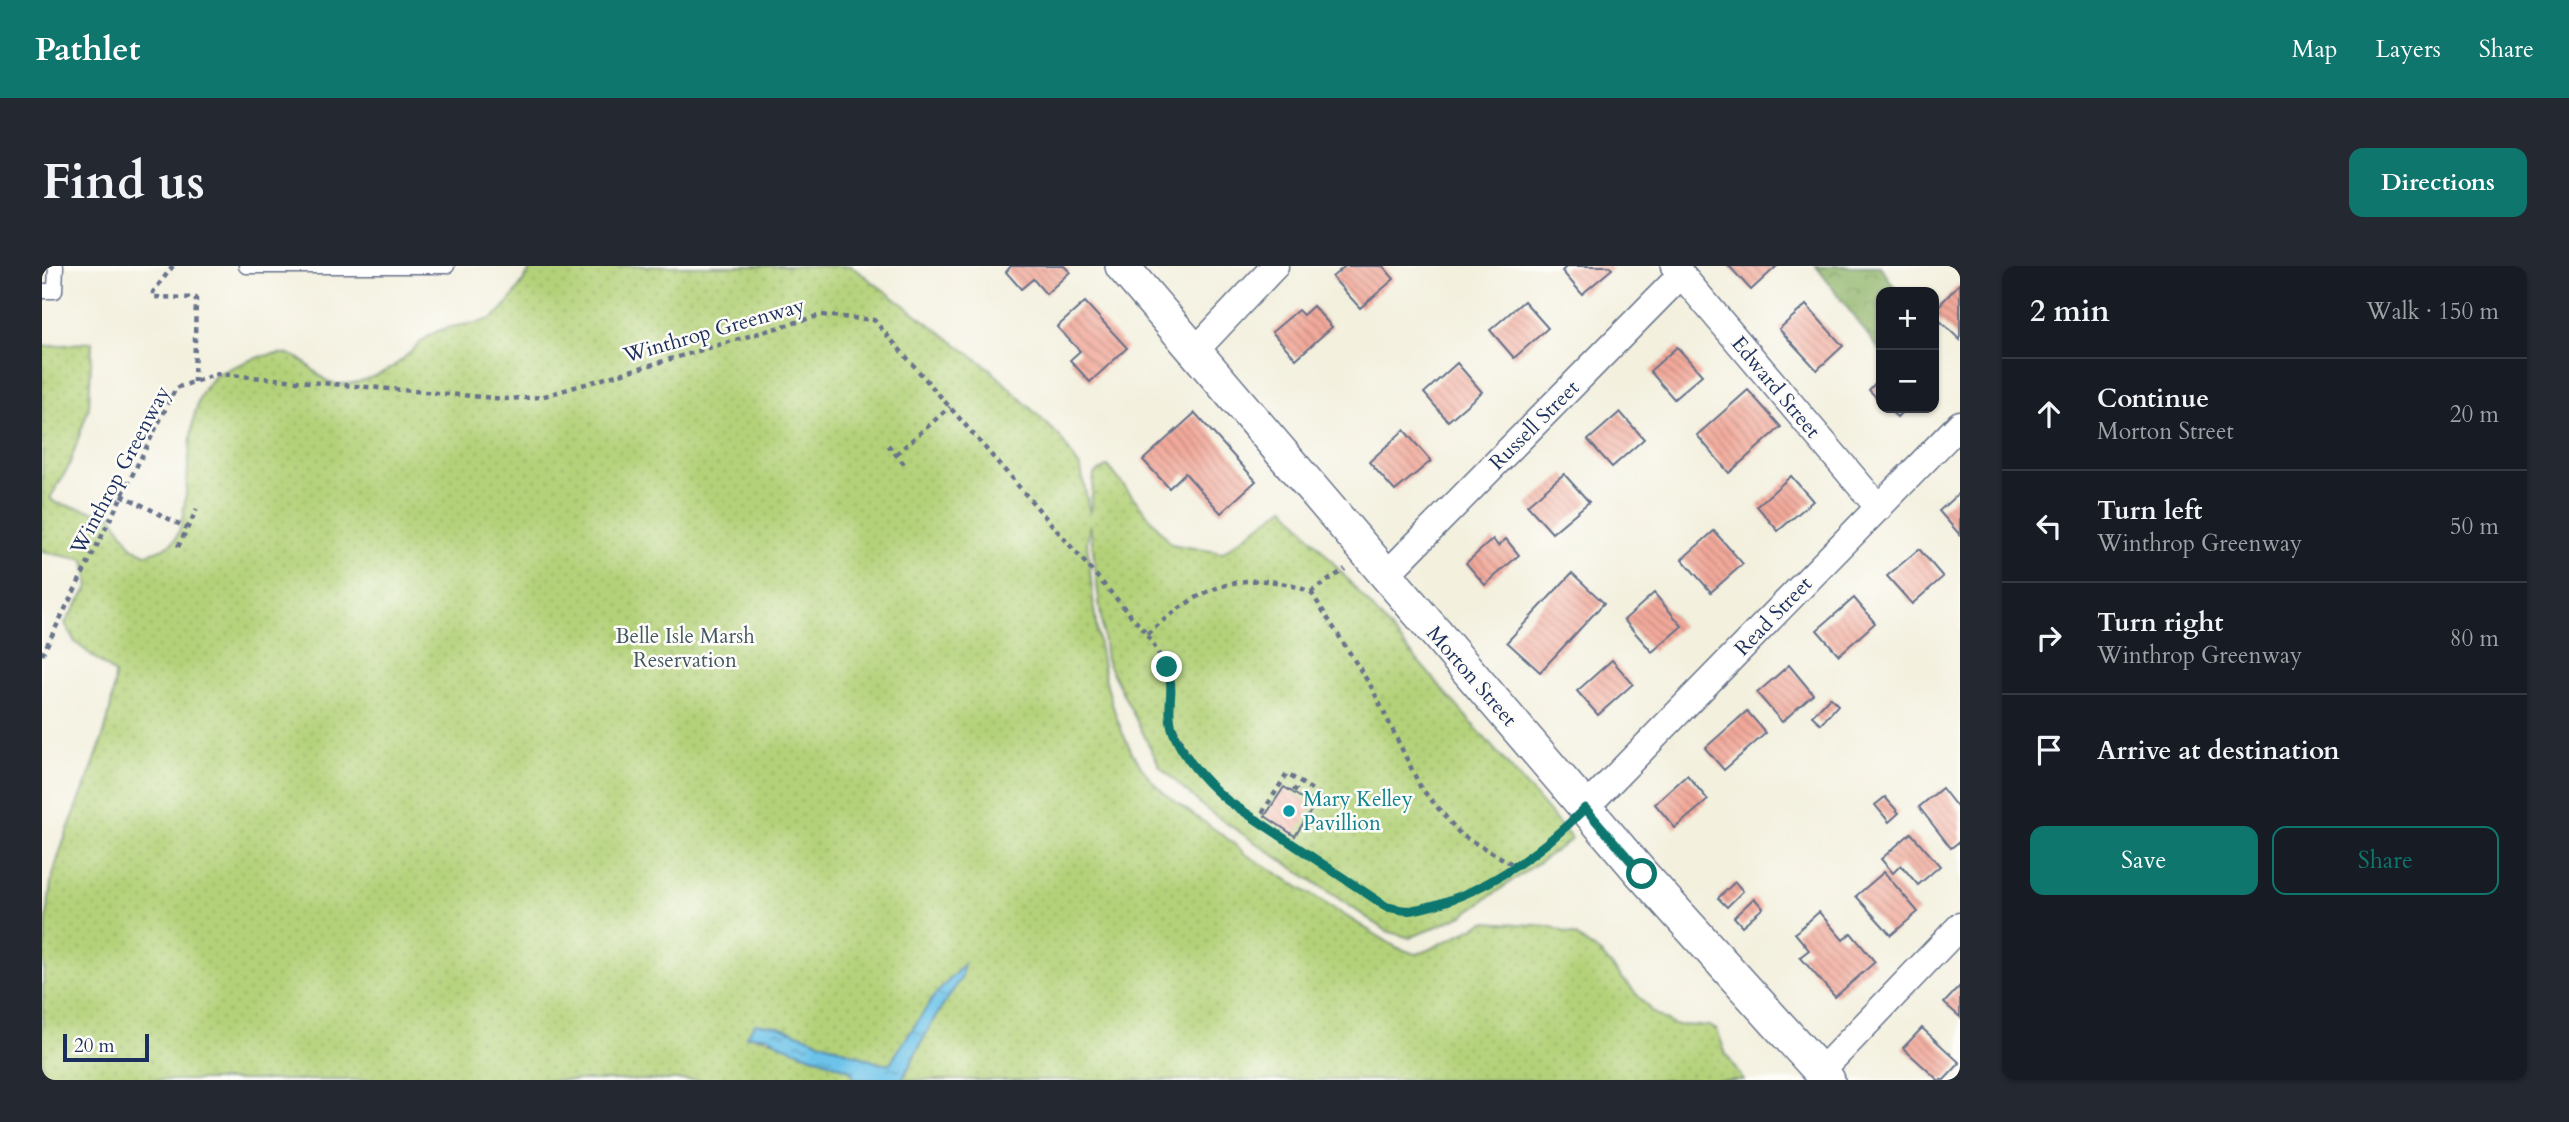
<!DOCTYPE html>
<html lang="en">
<head>
<meta charset="utf-8">
<style>
	body { margin:0; font-family:Cardo,serif; background:#242831; color:#f1f3f6 }
	.controls { position:absolute; right:21px; top:21px; display:grid; overflow:hidden; border-radius:14px; box-shadow:0 2px 5px #0004 }
	.controls button { width:63px; height:63px; display:grid; place-items:center; padding:0; border:0; border-bottom:2px solid #363941; background:#171b24; color:#f1f3f6; font:35px sans-serif }
	.scale { position:absolute; left:21px; bottom:18px; width:86px; box-sizing:border-box; padding-left:7px; border:4px solid #1b2f5e; border-top:0; font-size:19px; line-height:24px; white-space:nowrap; color:#1b2f5e; -webkit-text-stroke:5px #fdfcf7; paint-order:stroke }
	.stop { position:absolute; width:21px; height:21px; margin:-16px; border:5px solid #0f766e; border-radius:50%; background:#fff }
	.stop.end { background:#0f766e; border-color:#fff; box-shadow:0 2px 7px #0008 }
	.list { margin:0; padding:0; list-style:none }
	h2 { display:flex; justify-content:space-between; align-items:center; height:91px; margin:0; padding:0 28px; font-size:30px }
	h2 small { font-size:23px; font-weight:400; color:#9ea1a6 }
	.list li { display:grid; grid-template-columns:46px 1fr auto; gap:21px; align-items:center; box-sizing:border-box; height:112px; padding:0 28px; border-top:2px solid #363941 }
	.list b { display:block; font-size:26px; white-space:nowrap }
	.list p { margin:0; font-size:23px; white-space:nowrap; color:#9ea1a6 }
	.list em { font-size:23px; font-style:normal; color:#9ea1a6 }
	.actions { display:flex; gap:14px; padding:21px 28px }
	.actions a { flex:1; padding:16px 0; border:2px solid #0f766e; border-radius:14px; text-align:center; font-size:24px; color:#0f766e }
	.actions .main { background:#0f766e; color:#fff }
	.icon { flex:none; width:38px; height:38px; fill:none; stroke:currentColor; stroke-width:2; stroke-linecap:round; stroke-linejoin:round }
	.map { position:relative; flex:none; width:1918px; height:814px; overflow:hidden; border-radius:14px }
	header { display:flex; align-items:center; gap:42px; box-sizing:border-box; height:98px; padding:0 35px; background:#0f766e; color:#fff }
	header strong { font-size:33px }
	nav { display:flex; gap:38px; margin-inline-start:auto; font-size:24px }
	.intro { display:flex; align-items:center; justify-content:space-between; box-sizing:border-box; height:168px; padding:0 42px }
	h1 { margin:0; font-size:49px }
	.button { padding:18px 32px; border-radius:14px; background:#0f766e; color:#fff; font-size:24px; font-weight:700 }
	main { display:flex; gap:42px; padding:0 42px }
	aside { flex:1; background:#171b24; border-radius:14px; box-shadow:0 2px 5px #0004 }
	.map>svg:first-child { display:block }
</style>
</head>
<body>
<header>
<strong>Pathlet</strong>
<nav><a>Map</a><a>Layers</a><a>Share</a></nav>
</header>
<div class="intro"><h1>Find us</h1><a class="button">Directions</a></div>
<main>
<div class="map">
<svg width="1918" height="814" viewBox="0 0 1918 814">
	<defs>
		<pattern id="forest-crowns" width="20" height="18" patternUnits="userSpaceOnUse" patternTransform="scale(1.75)"><rect width="20" height="18" fill="#8eb368"/><path d="M2 6a3 3 0 1 1 6 0M12 15a3 3 0 1 1 6 0" fill="none" stroke="#739259"/></pattern>
		<pattern id="park-dots" width="8" height="8" patternUnits="userSpaceOnUse" patternTransform="scale(1.75)"><rect width="8" height="8" fill="#b3d178"/><path d="M2 2h.1M6 6h.1" fill="none" stroke="#99b46a" stroke-width="1.8" stroke-linecap="round"/></pattern>
		<pattern id="water-ripples" width="26" height="14" patternUnits="userSpaceOnUse" patternTransform="scale(1.75)"><rect width="26" height="14" fill="#6cc3e9"/><path d="M2 4q2-2 4 0t4 0M15 11q2-2 4 0t4 0" fill="none" stroke="#589fc0"/></pattern>
		<pattern id="building-back-hatch" width="6" height="6" patternUnits="userSpaceOnUse" patternTransform="scale(1.75)"><rect width="6" height="6" fill="#f2a99a"/><path d="M-1 5l2 2M0 0l6 6M5-1l2 2" fill="none" stroke="#c38a81"/></pattern>
	</defs>
	<rect width="100%" height="100%" fill="#fdfcf7"/>
	<filter id="ink" filterUnits="userSpaceOnUse"><feTurbulence type="fractalNoise" baseFrequency=".0143" numOctaves="2"/><feDisplacementMap in="SourceGraphic" scale="14" xChannelSelector="R" yChannelSelector="G"/><feConvolveMatrix kernelMatrix="1 2 1 2 8 2 1 2 1" color-interpolation-filters="sRGB"/></filter>
	<filter id="wash" filterUnits="userSpaceOnUse"><feTurbulence type="fractalNoise" baseFrequency=".00686" numOctaves="4" result="noise"/><feDisplacementMap in="SourceGraphic" scale="28" xChannelSelector="R" yChannelSelector="G"/><feGaussianBlur stdDeviation="1.57" result="paint"/><feColorMatrix in="noise" values="0 0 0 0 0 0 0 0 0 0 0 0 0 0 0 0 0 1.4 0 .05"/><feComposite in="paint" operator="in"/></filter>
	<g filter="url(#wash)">
		<rect width="100%" height="100%" fill="#f3f0de"/>
		<polygon fill="url(#forest-crowns)" stroke="#547163" stroke-width="2" points="1774,0 1838,0 1856,26 1839,26 1837,84"/>
		<path fill="url(#park-dots)" stroke="#67806b" stroke-width="2" d="M490 0H809L947 102 1017 170 1039 203 1048 248 1052 208 1066 200 1129 278 1180 287 1243 241 1530 573 1421 649 1368 672 1345 665 1165 544 1118 501 1064 394 1048 258 1045 277C1054 354 1058 465 1117 522 1143 547 1176 561 1202 587L1354 681 1373 688 1382 686 1443 656 1507 660 1534 670 1560 689 1610 746 1632 759 1667 760 1675 764 1684 788 1701 814H860L889 758 919 712 893 729 849 797 839 798 736 760 705 770C734 770 778 793 808 804L814 814H0C0 749 0 680 9 617 26 546 69 481 73 408L33 376 23 357 47 320 43 294 0 286V81L50 76 47 141 27 200 8 232 14 237 69 249 90 281 104 288C114 285 130 281 135 270 154 228 135 128 180 106 200 97 235 80 256 92 271 100 281 120 301 118 321 117 349 105 363 91 374 81 382 71 396 65 413 57 440 59 452 51 466 40 482 16 490 0Z"/>
		<polygon fill="url(#water-ripples)" stroke="#4479a4" stroke-width="2" points="922,698 919,712 889,758 860,814 814,814 808,804 740,779 726,770 704,770 713,757 736,760 839,798 848,797 893,729"/>
		<g id="blocks">
			<g fill="url(#building-back-hatch)">
				<polygon points="969,0 1022,0 1028,6 1004,28 991,13 979,23 964,6"/>
				<polygon points="1303,0 1341,0 1352,13 1318,42 1290,11"/>
				<polygon points="1525,0 1567,0 1570,3 1540,28 1520,5"/>
				<polygon points="1687,0 1735,0 1709,24"/>
				<polygon points="1918,17 1918,74 1892,49 1892,45"/>
				<polygon points="1482,35 1506,62 1472,92 1448,64"/>
				<polygon points="1043,36 1085,82 1048,116 1028,94 1038,85 1015,61"/>
				<polygon points="1764,39 1801,80 1775,104 1737,63"/>
				<polygon points="1271,40 1290,61 1254,93 1230,66 1256,44 1261,49"/>
				<polygon points="1635,81 1660,109 1632,133 1608,105"/>
				<polygon points="1415,97 1440,126 1406,155 1382,127"/>
				<polygon points="1839,111 1839,136 1827,124"/>
				<polygon points="1706,124 1739,161 1687,207 1655,169"/>
				<polygon points="1845,142 1864,142 1855,151"/>
				<polygon points="1578,146 1602,173 1570,201 1546,174"/>
				<polygon points="1153,147 1214,215 1179,247 1143,207 1127,222 1101,194"/>
				<polygon points="1362,164 1389,195 1353,225 1327,196"/>
				<polygon points="1522,208 1547,236 1510,267 1485,239"/>
				<polygon points="1749,210 1771,235 1736,265 1715,240"/>
				<polygon points="1918,226 1918,269 1897,245"/>
				<polygon points="1672,265 1701,298 1669,326 1640,293"/>
				<polygon points="1451,273 1456,280 1464,273 1477,289 1443,319 1424,297"/>
				<polygon points="1877,283 1901,311 1870,338 1845,310"/>
				<polygon points="1530,307 1562,337 1498,406 1465,376"/>
				<polygon points="1612,327 1640,360 1610,386 1582,354"/>
				<polygon points="1812,332 1833,357 1797,389 1775,364"/>
				<polygon points="1570,394 1591,418 1556,449 1535,425"/>
				<polygon points="1747,399 1771,428 1740,456 1715,427"/>
				<polygon points="1788,431 1796,439 1779,458 1770,450"/>
				<polygon points="1705,445 1724,467 1682,504 1663,482"/>
				<polygon points="1645,509 1666,534 1633,562 1613,538"/>
				<polygon points="1242,521 1272,540 1253,570 1223,550"/>
				<polygon points="1900,522 1918,545 1918,575 1909,582 1877,541"/>
				<polygon points="1843,531 1857,547 1847,556 1833,539"/>
				<polygon points="1869,567 1898,600 1876,619 1859,599 1851,607 1839,593"/>
				<polygon points="1842,606 1876,646 1849,669 1814,630"/>
				<polygon points="1693,616 1701,625 1685,641 1676,632"/>
				<polygon points="1712,632 1721,642 1700,660 1692,651"/>
				<polygon points="1777,646 1801,674 1809,667 1833,696 1793,731 1758,691 1767,684 1753,667"/>
				<polygon points="1918,720 1918,751 1902,737"/>
				<polygon points="1880,762 1918,797 1902,814 1896,814 1861,782"/>
			</g>
		</g>
	</g>
	<g filter="url(#ink)">
		<use href="#blocks" fill-opacity="0" stroke="#67738b" stroke-width="2"/>
		<g fill="none" stroke-linecap="round" stroke-linejoin="round">
			<defs>
				<g id="service">
					<polyline points="204,0 405,0"/>
					<polyline points="0,25 13,25 14,0"/>
				</g>
				<g id="minor">
					<polyline points="1632,0 1837,242"/>
					<polyline points="1153,85 1233,0"/>
					<polyline points="1344,309 1639,9"/>
					<polyline points="1543,542 1918,158"/>
					<polyline points="1779,805 1918,660"/>
				</g>
				<polyline id="tertiary" points="1080,0 1600,608 1786,814"/>
			</defs>
			<use href="#service" stroke="#67738b" stroke-width="17"/>
			<use href="#minor" stroke="#67738b" stroke-width="29"/>
			<use href="#tertiary" stroke="#67738b" stroke-width="36"/>
			<g stroke="#67738b" stroke-width="4.5" stroke-dasharray="5 5" stroke-linecap="butt">
				<polyline points="131,0 111,26 111,31 154,32 152,116"/>
				<polyline points="846,179 862,198"/>
				<polyline points="854,188 908,141"/>
				<polyline points="80,229 145,262"/>
				<polyline points="136,281 155,243"/>
				<polyline points="1269,326 1330,422 1379,522 1419,569 1472,599"/>
				<path d="M1105 368C1157 323 1200 299 1269 326L1303 303"/>
				<path d="M0 389 134 122 175 108 464 133 499 131 779 49 832 54 1105 368 1125 402 1131 420 1128 452 1153 503 1186 535 1344 641C1412 652 1472 600 1523 562"/>
				<polyline points="1215,555 1245,508 1280,530 1275,538 1249,521 1247,524"/>
			</g>
			<use href="#service" stroke="#fff" stroke-width="14"/>
			<use href="#minor" stroke="#fff" stroke-width="26"/>
			<use href="#tertiary" stroke="#fff" stroke-width="33"/>
		</g>
	</g>
	<g fill="none" stroke-linecap="round" stroke-linejoin="round" filter="url(#ink)">
		<path stroke="#0f766e" stroke-width="9" d="M1125 401C1132 422 1127 430 1128 450 1129 480 1164 517 1186 535L1345 641C1353 642 1363 646 1371 644 1437 632 1498 588 1543 542L1600 608"/>
	</g>
	<circle fill="#0f9aa8" stroke="#fdfcf7" stroke-width="2.5" cx="1247" cy="545" r="7"/>
	<g text-anchor="middle" stroke-width="5" stroke-linejoin="round" paint-order="stroke">
		<g font-size="21" fill="#1b2f5e" stroke="#fdfcf7">
			<text transform="translate(672 64) rotate(-16)" y="7">Winthrop Greenway</text>
			<text transform="translate(1734 121) rotate(50)" y="7">Edward Street</text>
			<text transform="translate(1492 159) rotate(-45)" y="7">Russell Street</text>
			<text transform="translate(78 204) rotate(-62)" y="7">Winthrop Greenway</text>
			<text transform="translate(1731 350) rotate(-46)" y="7">Read Street</text>
			<text transform="translate(1430 410) rotate(49)" y="7">Morton Street</text>
		</g>
		<g font-size="21" fill="#415864" stroke="#fdfcf7">
			<text x="643" y="377">Belle Isle Marsh<tspan x="643" dy="24">Reservation</tspan></text>
		</g>
		<g font-size="21" fill="#0d838f" stroke="#fdfcf7" text-anchor="start">
			<text x="1261" y="540">Mary Kelley<tspan x="1261" dy="24">Pavillion</tspan></text>
		</g>
	</g>
</svg>
<div class="controls">
<button>+</button>
<button>−</button>
</div>
<div class="scale">20 m</div>
<div class="stop" style="left:1600px;top:608px"></div>
<div class="stop end" style="left:1125px;top:401px"></div>
</div>
<aside>
<h2>2 min<small>Walk · 150 m</small></h2>
<ul class="list">
<li><svg class="icon" aria-label="ahead" viewBox="0 0 24 24"><path d="M12 20V5M6 11l6-6 6 6"/></svg><div><b>Continue</b><p>Morton Street</p></div><em>20 m</em></li>
<li><svg class="icon" aria-label="left" viewBox="0 0 24 24"><path d="M17 20v-9H6M10 6l-5 5 5 5"/></svg><div><b>Turn left</b><p>Winthrop Greenway</p></div><em>50 m</em></li>
<li><svg class="icon" aria-label="right" viewBox="0 0 24 24"><path d="M7 20v-9h11M14 6l5 5-5 5"/></svg><div><b>Turn right</b><p>Winthrop Greenway</p></div><em>80 m</em></li>
<li><svg class="icon" aria-label="arrive" viewBox="0 0 24 24"><path d="M6 21V4h12l-3 4 3 4H6"/></svg><div><b>Arrive at destination</b></div></li>
</ul>
<div class="actions"><a class="main">Save</a><a>Share</a></div>
</aside>
</main>
</body>
</html>
